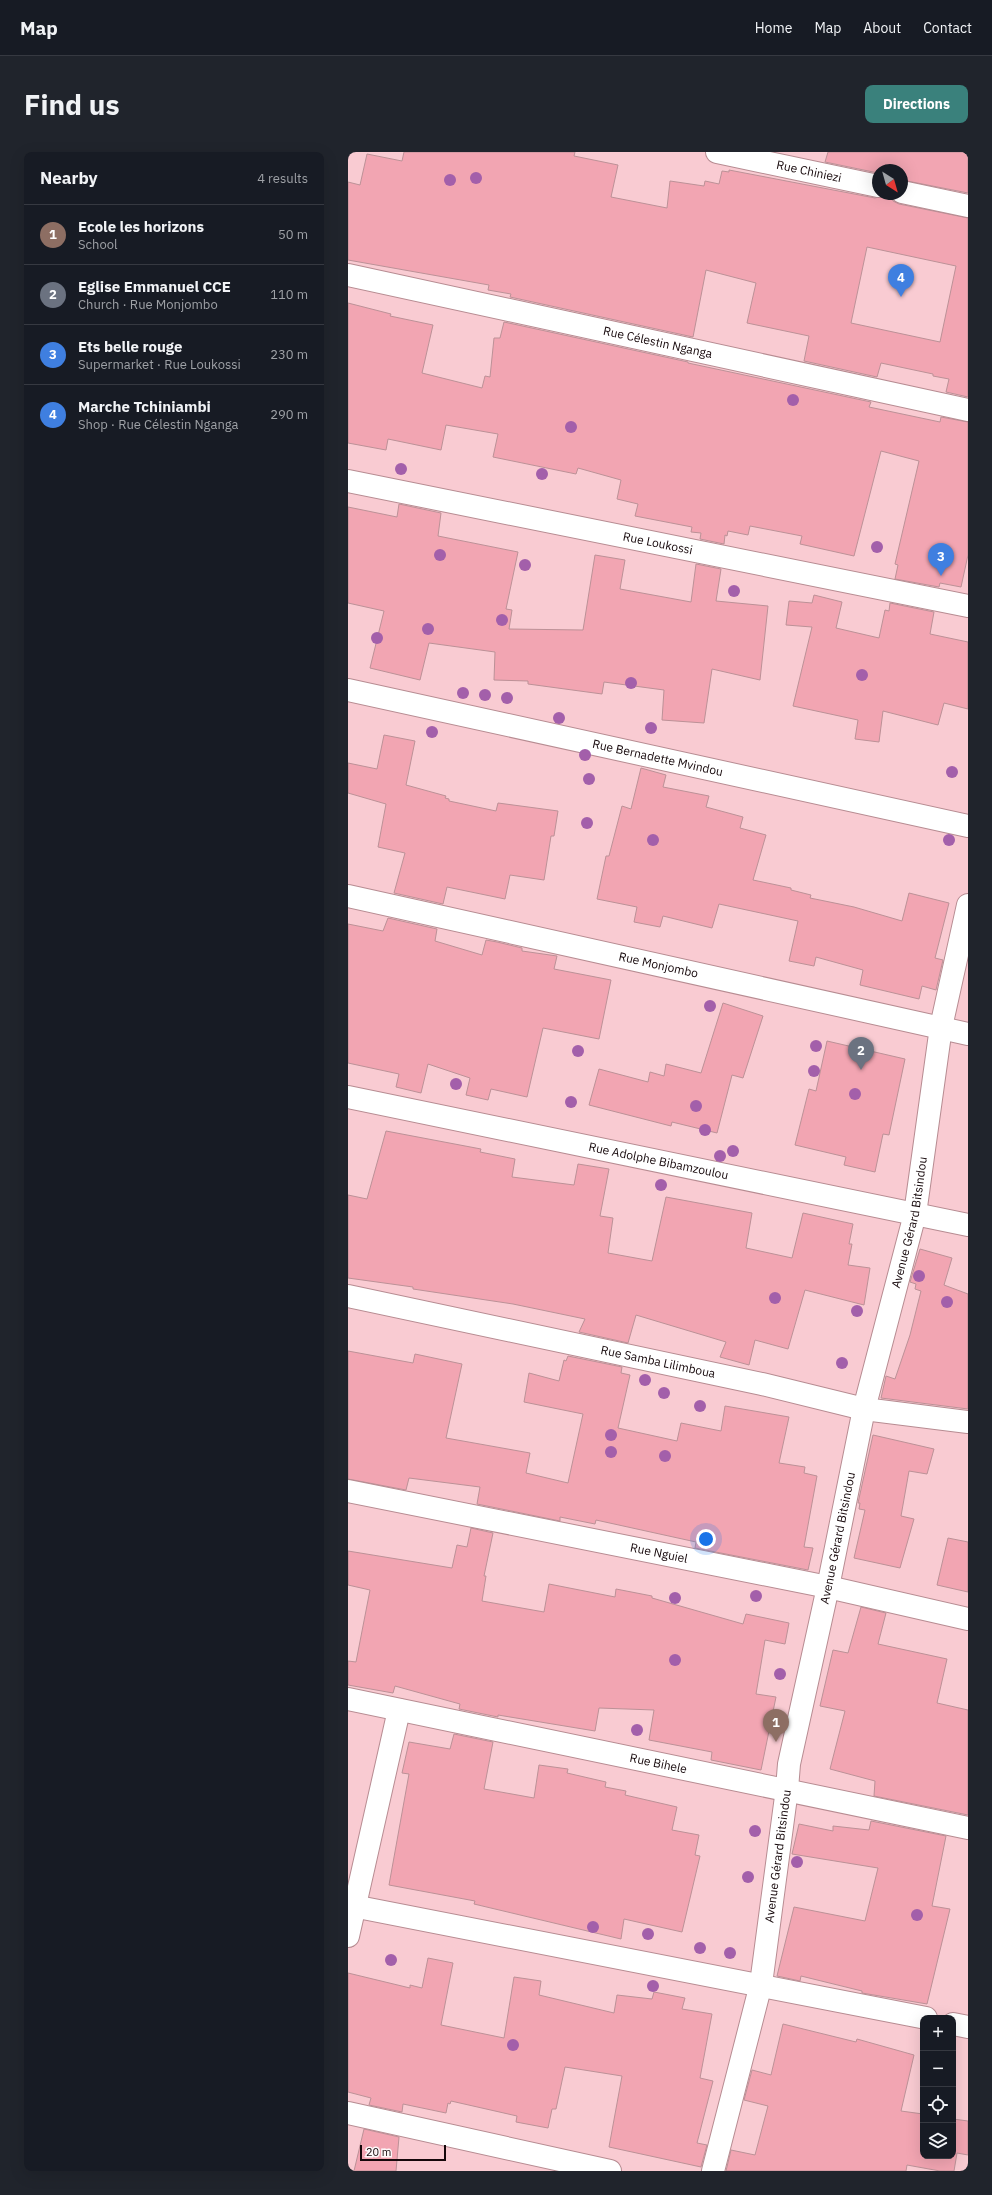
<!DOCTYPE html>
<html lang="en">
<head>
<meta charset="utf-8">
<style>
	body { margin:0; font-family:"IBM Plex Sans",sans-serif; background:#20242c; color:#f1f3f6 }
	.controls { position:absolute; right:12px; bottom:12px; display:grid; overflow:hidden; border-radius:8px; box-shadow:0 4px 16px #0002 }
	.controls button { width:36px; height:36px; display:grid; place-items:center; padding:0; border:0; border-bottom:1px solid #363941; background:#171b24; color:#f1f3f6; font:20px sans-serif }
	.compass { position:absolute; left:524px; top:12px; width:36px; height:36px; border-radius:50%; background:#171b24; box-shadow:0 4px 16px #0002; rotate:143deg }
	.scale { position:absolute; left:12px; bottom:10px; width:86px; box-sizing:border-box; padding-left:4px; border:2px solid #15070a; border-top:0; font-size:11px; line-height:14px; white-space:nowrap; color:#15070a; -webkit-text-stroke:3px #fdf8f9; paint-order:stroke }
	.you { position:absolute; left:358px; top:1387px; width:14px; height:14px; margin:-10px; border:3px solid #fff; border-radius:50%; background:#1a73e8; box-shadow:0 0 0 6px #1a73e833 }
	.badge { display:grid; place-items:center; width:26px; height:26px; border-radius:50%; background:#3a817c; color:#fff; font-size:13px; font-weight:700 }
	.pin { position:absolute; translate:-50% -33px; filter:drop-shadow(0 1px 2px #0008) }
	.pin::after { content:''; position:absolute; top:21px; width:14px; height:12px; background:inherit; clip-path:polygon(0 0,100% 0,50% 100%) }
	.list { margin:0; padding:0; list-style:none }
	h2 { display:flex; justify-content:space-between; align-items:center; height:52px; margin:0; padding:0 16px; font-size:17px }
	h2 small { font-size:13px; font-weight:400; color:#9ea1a6 }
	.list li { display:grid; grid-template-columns:26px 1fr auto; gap:12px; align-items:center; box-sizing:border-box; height:60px; padding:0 16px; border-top:1px solid #363941 }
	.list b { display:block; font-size:15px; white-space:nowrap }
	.list p { margin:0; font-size:13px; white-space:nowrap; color:#9ea1a6 }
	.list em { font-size:13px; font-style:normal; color:#9ea1a6 }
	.icon { flex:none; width:22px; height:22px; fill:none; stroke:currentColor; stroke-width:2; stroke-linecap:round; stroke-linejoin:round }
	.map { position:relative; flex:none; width:620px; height:2019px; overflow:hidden; border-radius:8px }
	header { display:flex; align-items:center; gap:24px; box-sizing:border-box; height:56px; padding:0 20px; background:#171b24; border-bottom:1px solid #363941 }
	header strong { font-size:19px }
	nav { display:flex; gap:22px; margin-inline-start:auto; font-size:14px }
	.intro { display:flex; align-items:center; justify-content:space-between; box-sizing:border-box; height:96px; padding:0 24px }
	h1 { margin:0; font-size:28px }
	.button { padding:10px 18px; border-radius:8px; background:#3a817c; color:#fff; font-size:14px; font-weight:700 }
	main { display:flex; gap:24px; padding:0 24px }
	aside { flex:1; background:#171b24; border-radius:8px; box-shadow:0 4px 16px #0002 }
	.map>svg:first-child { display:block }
</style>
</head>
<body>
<header>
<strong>Map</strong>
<nav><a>Home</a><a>Map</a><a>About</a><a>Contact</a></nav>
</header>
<div class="intro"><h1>Find us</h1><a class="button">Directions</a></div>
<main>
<aside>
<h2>Nearby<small>4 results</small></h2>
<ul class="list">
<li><span class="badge" style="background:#8d6e63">1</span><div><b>Ecole les horizons</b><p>School</p></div><em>50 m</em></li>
<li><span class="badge" style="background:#6b7280">2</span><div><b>Eglise Emmanuel CCE</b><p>Church · Rue Monjombo</p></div><em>110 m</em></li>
<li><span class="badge" style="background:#3f7fe0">3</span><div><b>Ets belle rouge</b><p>Supermarket · Rue Loukossi</p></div><em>230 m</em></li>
<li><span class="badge" style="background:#3f7fe0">4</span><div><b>Marche Tchiniambi</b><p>Shop · Rue Célestin Nganga</p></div><em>290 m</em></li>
</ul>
</aside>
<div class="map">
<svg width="620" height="2019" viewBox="0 0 620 2019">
	<rect width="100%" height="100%" fill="#f9cbd2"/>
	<g fill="#f2a5b2" stroke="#bc9197" fill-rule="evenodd">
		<path d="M56 0H227L226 4 270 13 263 45 319 56 322 29 356 34 357 29 371 32 374 19 381 20V18L527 46 542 42 545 49 551 52 620 66V245L598 240 601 227 585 224V222L533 211 529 225 456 209 461 184 399 171 408 131 358 118 345 185 162 145 163 142 140 138 141 133 0 108V30L12 33 19 2 54 9ZM519 95 608 114 592 190 503 171Z"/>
		<polygon points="480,0 620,0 620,41 554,28 554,18 530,18 530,21 477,10"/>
		<polygon points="0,151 43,162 42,164 85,173 74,221 134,236 137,224 142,225 146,186 152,186 156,170 340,210 340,211 523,250 521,255 592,270 593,265 620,270 620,403 613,435 592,431 591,435 547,427 550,413 547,412 571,309 533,299 506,404 452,392 454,384 402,374 400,383 380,379 379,384 377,383 376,392 352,387 353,381 343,380 344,375 287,364 290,352 269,347 273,328 230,316 228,322 145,305 150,282 98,273 93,298 40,287 38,298 0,291"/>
		<polygon points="51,352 93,361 90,384 170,400 158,457 164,458 161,477 235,478 247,403 277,408 272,437 343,450 348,412 373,417 368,449 420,454 412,528 364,517 356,571 314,568 316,538 256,530 254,542 180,532 180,529 146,528 147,500 81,491 72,528 22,516 36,459 0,451 0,355 49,365"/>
		<polygon points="466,443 494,450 488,476 531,486 537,458 541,459 542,451 586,460 582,482 620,490 620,557 596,551 590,573 535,559 531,590 507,587 510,568 445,554 464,475 438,473 441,449 464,451"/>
		<polygon points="36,583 67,589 58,633 98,644 97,646 101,647 101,649 148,659 150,651 210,659 206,684 203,684 196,728 162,723 157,747 99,735 95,752 46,741 57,701 30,695 38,652 0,641 0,611 29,617"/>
		<polygon points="293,616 318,623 315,635 361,644 358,655 395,665 392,676 418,683 405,728 443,736 443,738 463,743 462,746 506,755 554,769 561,741 601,751 587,806 595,808 588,838 574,834 571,847 512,833 515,818 468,805 466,814 441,809 450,769 371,752 364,776 315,764 312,775 286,770 289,755 249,747 258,704 261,704 274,654 283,657"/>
		<polygon points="40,766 89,777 87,789 134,803 138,788 149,790 174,796 174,799 209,804 206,817 263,828 251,887 195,876 179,945 143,937 140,948 118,943 122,926 80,912 73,941 48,935 51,922 0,911 0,772 35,779"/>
		<polygon points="375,851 415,864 395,926 384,923 369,981 324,970 323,974 241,953 251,917 300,930 302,920 316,924 318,912 353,921"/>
		<polygon points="479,889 557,907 541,983 535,982 527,1020 496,1013 498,1005 447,993 461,937 468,939"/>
		<polygon points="38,979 133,997 132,1000 167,1007 164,1025 226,1033 230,1012 261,1017 252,1064 265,1066 260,1101 304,1109 318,1045 404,1061 398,1096 444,1106 455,1061 505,1072 501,1092 504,1092 500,1113 522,1116 516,1153 457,1138 440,1197 407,1188 401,1213 372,1205 378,1190 288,1163 280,1191 231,1180 237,1167 165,1152 65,1137 65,1135 0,1126 0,1043 19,1047"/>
		<polygon points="572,1097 604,1106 596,1133 620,1142 620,1257 533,1246 538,1224 547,1227 562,1183 573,1139 567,1137 568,1132 562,1130"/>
		<polygon points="0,1199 65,1211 67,1202 114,1212 98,1286 182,1301 178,1321 220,1331 235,1262 176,1250 181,1221 211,1229 216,1208 218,1209 220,1204 274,1215 273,1221 282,1223 270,1276 329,1289 333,1271 373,1279 377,1254 441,1265 431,1311 457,1315 456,1321 469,1324 456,1395 465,1396 460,1418 347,1396 348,1390 248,1368 247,1372 212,1365 212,1369 129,1352 132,1335 61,1326 58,1338 0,1327"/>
		<polygon points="525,1283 586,1297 579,1322 561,1319 553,1364 566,1367 552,1416 506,1406 517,1358 511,1357 512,1351 510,1351"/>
		<polygon points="123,1376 145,1381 136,1424 138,1424 134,1449 196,1460 201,1432 267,1445 268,1437 304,1444 304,1446 395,1472 398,1462 441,1471 437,1492 417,1488 408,1542 428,1545 413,1618 363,1608 364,1600 301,1588 306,1558 251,1556 247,1579 150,1563 150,1565 111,1557 112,1552 47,1534 45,1541 0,1533 0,1509 8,1510 22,1438 0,1433 0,1399 104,1416 109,1393 119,1395"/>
		<polygon points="600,1386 620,1390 620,1440 589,1433"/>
		<polygon points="513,1455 538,1461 530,1492 599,1507 589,1551 620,1558 620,1663 526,1644 527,1629 482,1617 497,1559 472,1554 485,1498 500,1501"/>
		<polygon points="106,1582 145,1590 136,1637 186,1646 191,1613 220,1617 219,1621 258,1630 257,1635 278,1639 277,1643 329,1655 324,1678 351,1683 347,1703 352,1704 334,1780 276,1767 273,1787 126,1752 127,1749 41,1733 61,1622 54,1621 61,1590 102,1597"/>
		<polygon points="523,1669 598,1684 584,1754 602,1757 579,1852 514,1841 514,1839 453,1824 452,1829 429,1824 446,1755 517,1769 530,1716 444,1702 451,1672 485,1679 485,1674 521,1678"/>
		<polygon points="80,1806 105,1811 93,1873 156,1886 166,1825 193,1829 191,1843 266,1861 269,1843 304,1847 306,1840 337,1846 334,1857 364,1862 352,1926 365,1929 349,1991 359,1993 353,2015 261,1995 274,1924 217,1915 208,1957 204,1957 200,1976 168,1970 169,1964 103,1949 102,1952 100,1951 98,1961 55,1952 54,1960 21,1953 23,1946 0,1940 0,1821 62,1836 62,1833 74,1836"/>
		<polygon points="435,1872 508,1890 509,1887 566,1903 553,1959 575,1962 575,2004 605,2004 605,1967 620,1969 620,2003 609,2001 606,2019 592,2019 559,2013 558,2019 378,2019 383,1998 407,2003 420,1954 396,1948 404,1918 423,1923"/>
		<polygon points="16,1977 51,1985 48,2019 6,2019"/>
	</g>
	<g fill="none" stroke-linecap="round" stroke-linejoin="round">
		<defs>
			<g id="minor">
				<path id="s1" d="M369 0 530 34"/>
				<polyline points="554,40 620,54"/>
				<path id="s2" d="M0 123 620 258"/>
				<path id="s3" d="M0 329 620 454"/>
				<path id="s4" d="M0 538 620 674"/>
				<path id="s5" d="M0 744 620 882"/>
				<path id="s6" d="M0 945 620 1073"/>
				<path id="s7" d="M0 1144 414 1232 516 1257 620 1270"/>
				<path id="s8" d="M0 1339 480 1435 620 1467"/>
				<path id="s9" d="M0 1547 620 1676"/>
				<polyline points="0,1753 578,1866"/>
				<polyline points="0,1784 51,1558"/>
				<polyline points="605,1872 620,1875"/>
				<polyline points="0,1961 262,2019"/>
				<path id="s10" d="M365 2019 413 1832 439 1637 441 1612 480 1435 516 1257 567 1062 593 875 620 753"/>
			</g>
		</defs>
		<use href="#minor" stroke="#b78c92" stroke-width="24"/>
		<use href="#minor" stroke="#fff" stroke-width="22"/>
	</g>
	<g fill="#a35faa">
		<circle cx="128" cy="26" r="6"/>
		<circle cx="102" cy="28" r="6"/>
		<circle cx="445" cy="248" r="6"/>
		<circle cx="223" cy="275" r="6"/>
		<circle cx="53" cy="317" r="6"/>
		<circle cx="194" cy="322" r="6"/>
		<circle cx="529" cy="395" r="6"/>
		<circle cx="92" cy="403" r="6"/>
		<circle cx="177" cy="413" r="6"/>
		<circle cx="386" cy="439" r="6"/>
		<circle cx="154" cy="468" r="6"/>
		<circle cx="80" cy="477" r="6"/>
		<circle cx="29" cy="486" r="6"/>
		<circle cx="514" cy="523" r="6"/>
		<circle cx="283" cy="531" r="6"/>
		<circle cx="115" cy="541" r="6"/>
		<circle cx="137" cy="543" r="6"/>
		<circle cx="159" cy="546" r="6"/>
		<circle cx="211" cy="566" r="6"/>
		<circle cx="303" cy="576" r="6"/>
		<circle cx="84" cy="580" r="6"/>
		<circle cx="237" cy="603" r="6"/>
		<circle cx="604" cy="620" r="6"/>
		<circle cx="241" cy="627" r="6"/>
		<circle cx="239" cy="671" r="6"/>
		<circle cx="305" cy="688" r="6"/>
		<circle cx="601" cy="688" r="6"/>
		<circle cx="362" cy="854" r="6"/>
		<circle cx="468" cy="894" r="6"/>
		<circle cx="230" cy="899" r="6"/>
		<circle cx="466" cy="919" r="6"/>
		<circle cx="108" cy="932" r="6"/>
		<circle cx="507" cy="942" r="6"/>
		<circle cx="223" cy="950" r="6"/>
		<circle cx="348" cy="954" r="6"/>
		<circle cx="357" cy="978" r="6"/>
		<circle cx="385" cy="999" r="6"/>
		<circle cx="372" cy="1004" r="6"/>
		<circle cx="313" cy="1033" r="6"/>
		<circle cx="571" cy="1124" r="6"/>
		<circle cx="427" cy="1146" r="6"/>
		<circle cx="599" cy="1150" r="6"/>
		<circle cx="509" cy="1159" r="6"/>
		<circle cx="494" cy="1211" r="6"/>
		<circle cx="297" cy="1228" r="6"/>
		<circle cx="316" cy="1241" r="6"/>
		<circle cx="352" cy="1254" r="6"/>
		<circle cx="263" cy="1283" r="6"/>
		<circle cx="263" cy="1300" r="6"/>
		<circle cx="317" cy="1304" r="6"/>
		<circle cx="408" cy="1444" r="6"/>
		<circle cx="327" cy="1446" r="6"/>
		<circle cx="327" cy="1508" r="6"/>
		<circle cx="432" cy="1522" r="6"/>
		<circle cx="289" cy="1578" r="6"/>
		<circle cx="407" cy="1679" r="6"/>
		<circle cx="449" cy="1710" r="6"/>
		<circle cx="400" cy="1725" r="6"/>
		<circle cx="569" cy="1763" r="6"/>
		<circle cx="245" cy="1775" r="6"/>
		<circle cx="300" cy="1782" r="6"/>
		<circle cx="352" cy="1796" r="6"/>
		<circle cx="382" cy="1801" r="6"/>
		<circle cx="43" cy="1808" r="6"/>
		<circle cx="305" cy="1834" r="6"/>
		<circle cx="165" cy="1893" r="6"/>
	</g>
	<g text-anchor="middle" stroke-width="3.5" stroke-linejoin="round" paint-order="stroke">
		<g font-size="12" fill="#15070a" stroke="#fdf8f9">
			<text dy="4" stroke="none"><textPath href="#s1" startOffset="94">Rue Chiniezi</textPath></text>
			<text dy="4" stroke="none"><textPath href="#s2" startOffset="317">Rue Célestin Nganga</textPath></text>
			<text dy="4" stroke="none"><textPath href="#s3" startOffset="316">Rue Loukossi</textPath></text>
			<text dy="4" stroke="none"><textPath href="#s4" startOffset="317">Rue Bernadette Mvindou</textPath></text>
			<text dy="4" stroke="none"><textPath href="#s5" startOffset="318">Rue Monjombo</textPath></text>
			<text dy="4" stroke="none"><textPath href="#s6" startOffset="317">Rue Adolphe Bibamzoulou</textPath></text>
			<text dy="4" stroke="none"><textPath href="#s10" startOffset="970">Avenue Gérard Bitsindou</textPath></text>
			<text dy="4" stroke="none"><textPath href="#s7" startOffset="317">Rue Samba Lilimboua</textPath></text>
			<text dy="4" stroke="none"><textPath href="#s10" startOffset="646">Avenue Gérard Bitsindou</textPath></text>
			<text dy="4" stroke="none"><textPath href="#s8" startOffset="317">Rue Nguiel</textPath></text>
			<text dy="4" stroke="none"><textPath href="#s9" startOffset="317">Rue Bihele</textPath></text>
			<text dy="4" stroke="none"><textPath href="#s10" startOffset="322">Avenue Gérard Bitsindou</textPath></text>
		</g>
	</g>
</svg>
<div class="controls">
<button>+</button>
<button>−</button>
<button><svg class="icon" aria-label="locate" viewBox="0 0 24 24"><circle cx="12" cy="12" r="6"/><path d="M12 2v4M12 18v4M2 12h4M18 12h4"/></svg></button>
<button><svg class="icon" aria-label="layers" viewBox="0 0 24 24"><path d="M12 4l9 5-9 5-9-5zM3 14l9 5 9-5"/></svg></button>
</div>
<svg class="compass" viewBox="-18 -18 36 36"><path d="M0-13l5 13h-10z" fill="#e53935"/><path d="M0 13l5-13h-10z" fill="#9ea1a6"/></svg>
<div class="scale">20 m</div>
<div class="you"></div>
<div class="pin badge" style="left:428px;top:1590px;background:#8d6e63">1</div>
<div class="pin badge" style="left:513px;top:918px;background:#6b7280">2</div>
<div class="pin badge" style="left:593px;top:424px;background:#3f7fe0">3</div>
<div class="pin badge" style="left:553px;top:145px;background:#3f7fe0">4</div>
</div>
</main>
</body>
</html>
